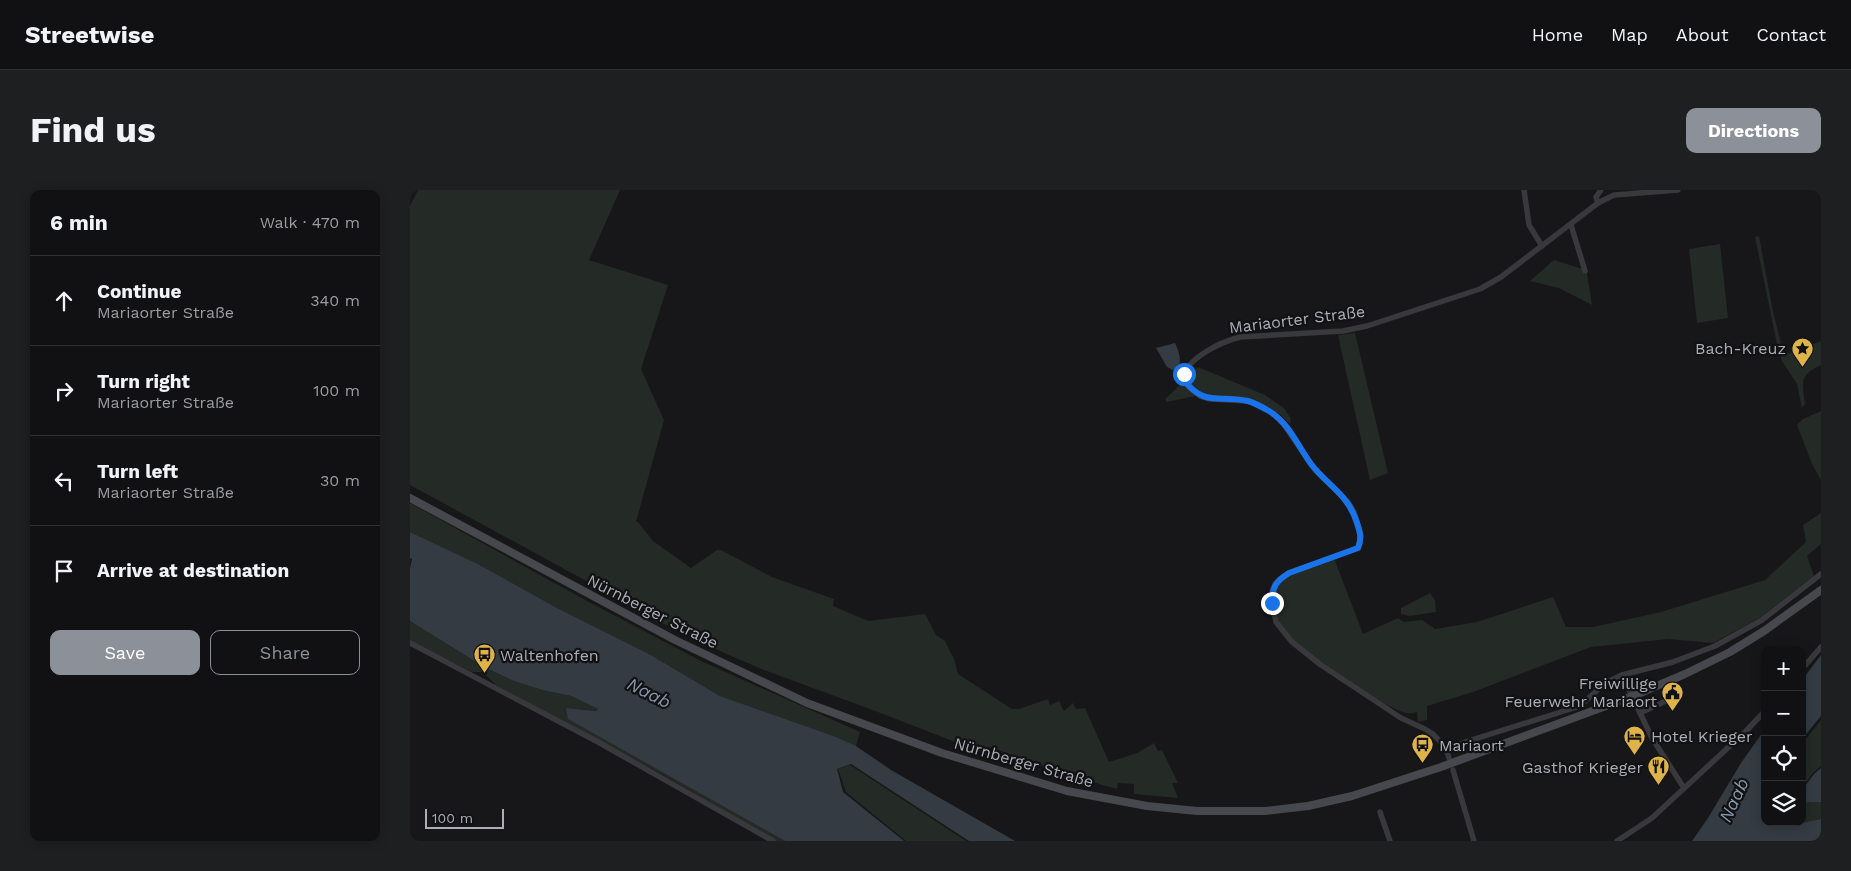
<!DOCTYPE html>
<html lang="en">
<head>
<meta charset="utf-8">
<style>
	body { margin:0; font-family:"Work Sans",sans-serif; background:#1e1f21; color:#f1f3f6 }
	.controls { position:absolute; right:15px; bottom:15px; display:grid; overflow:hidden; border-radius:10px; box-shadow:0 2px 12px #0003 }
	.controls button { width:45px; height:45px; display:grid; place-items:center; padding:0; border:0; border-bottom:1px solid #303133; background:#111113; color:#f1f3f6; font:25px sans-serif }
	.scale { position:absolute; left:15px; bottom:12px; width:79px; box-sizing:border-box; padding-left:5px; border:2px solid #abaeb7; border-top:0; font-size:14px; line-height:18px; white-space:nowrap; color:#abaeb7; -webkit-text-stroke:4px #121214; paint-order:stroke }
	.stop { position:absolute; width:15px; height:15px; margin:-11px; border:4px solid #1a73e8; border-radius:50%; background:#fff }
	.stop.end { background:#1a73e8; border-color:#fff; box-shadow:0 1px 5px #0008 }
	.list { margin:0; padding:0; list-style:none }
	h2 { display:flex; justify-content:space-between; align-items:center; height:65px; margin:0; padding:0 20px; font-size:21px }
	h2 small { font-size:16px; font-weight:400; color:#9c9da0 }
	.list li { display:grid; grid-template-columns:32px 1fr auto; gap:15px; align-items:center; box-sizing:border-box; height:90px; padding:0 20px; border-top:1px solid #303133 }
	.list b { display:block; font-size:19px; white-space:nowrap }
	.list p { margin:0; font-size:16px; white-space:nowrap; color:#9c9da0 }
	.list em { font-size:16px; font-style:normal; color:#9c9da0 }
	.actions { display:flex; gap:10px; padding:15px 20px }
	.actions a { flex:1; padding:11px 0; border:1px solid #8c9099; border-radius:10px; text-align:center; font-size:18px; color:#8c9099 }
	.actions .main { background:#8c9099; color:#fff }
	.icon { flex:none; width:28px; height:28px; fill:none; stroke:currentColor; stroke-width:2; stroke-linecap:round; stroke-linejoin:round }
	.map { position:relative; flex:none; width:1411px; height:651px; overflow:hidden; border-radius:10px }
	header { display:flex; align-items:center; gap:30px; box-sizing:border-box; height:70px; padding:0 25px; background:#111113; border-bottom:1px solid #303133 }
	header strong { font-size:24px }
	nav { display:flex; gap:28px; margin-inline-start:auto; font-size:18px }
	.intro { display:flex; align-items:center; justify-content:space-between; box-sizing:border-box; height:120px; padding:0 30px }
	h1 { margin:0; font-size:35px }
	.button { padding:12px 22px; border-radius:10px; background:#8c9099; color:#fff; font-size:18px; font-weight:700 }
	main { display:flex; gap:30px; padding:0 30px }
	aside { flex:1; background:#111113; border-radius:10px; box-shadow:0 2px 12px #0003 }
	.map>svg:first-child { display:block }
</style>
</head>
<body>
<header>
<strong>Streetwise</strong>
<nav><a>Home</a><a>Map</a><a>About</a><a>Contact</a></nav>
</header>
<div class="intro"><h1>Find us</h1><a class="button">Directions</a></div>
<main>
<aside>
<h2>6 min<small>Walk · 470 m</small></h2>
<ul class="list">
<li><svg class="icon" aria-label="ahead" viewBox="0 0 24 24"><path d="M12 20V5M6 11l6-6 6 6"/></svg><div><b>Continue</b><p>Mariaorter Straße</p></div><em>340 m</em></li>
<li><svg class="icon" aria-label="right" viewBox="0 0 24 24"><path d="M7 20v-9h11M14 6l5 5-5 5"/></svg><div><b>Turn right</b><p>Mariaorter Straße</p></div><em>100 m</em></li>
<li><svg class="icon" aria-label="left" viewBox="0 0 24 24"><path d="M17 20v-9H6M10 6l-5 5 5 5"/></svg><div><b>Turn left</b><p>Mariaorter Straße</p></div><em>30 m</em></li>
<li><svg class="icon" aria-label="arrive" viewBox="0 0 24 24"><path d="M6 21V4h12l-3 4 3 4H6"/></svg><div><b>Arrive at destination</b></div></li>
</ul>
<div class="actions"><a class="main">Save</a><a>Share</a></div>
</aside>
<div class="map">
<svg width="1411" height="651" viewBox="0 0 1411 651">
	<rect width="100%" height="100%" fill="#171719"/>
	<g fill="#242a25">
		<polygon points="8,0 210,0 179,70 258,95 231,179 254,230 226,332 228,332 243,351 281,378 307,360 311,360 362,387 424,409 423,416 458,431 515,424 526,445 535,451 544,469 548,484 602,519 609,519 638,509 640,515 649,511 654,521 663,513 666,519 675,518 699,572 727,563 744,553 748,561 752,560 768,593 762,593 768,608 724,604 724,594 708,593 707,599 689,594 663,583 649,582 579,557 576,564 468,522 354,480 312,462 281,446 275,440 246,432 187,399 180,393 0,295 0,16"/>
		<path d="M1349 46 1362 117 1373 162 1380 163 1411 151V175C1389 185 1392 192 1395 214L1392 218 1387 194 1372 171 1367 154 1345 47Z"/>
		<polygon points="1310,54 1318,128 1287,133 1279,59"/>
		<polygon points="1144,70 1169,78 1176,78 1182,115 1149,98 1120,91"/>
		<polygon points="945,143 978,283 960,290 928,145"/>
		<polygon points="788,177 855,205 874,218 881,229 880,234 871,225 850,213 796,207 780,196 779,190 780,186"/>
		<polygon points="773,192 785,206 757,212 755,209"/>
		<polygon points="1411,221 1411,290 1402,274 1387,235 1393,229"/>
		<polygon points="0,313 179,412 291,471 450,542 446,556 425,547 310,506 241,465 149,419 66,373 0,342"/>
		<path d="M1411 323V354L1397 366 1404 386 1351 427 1303 453 1258 449 1181 457 1063 502 1017 516V530L1008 532 1007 522C1003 523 999 524 996 523 970 516 875 454 867 430 864 421 862 404 867 396 876 382 909 374 924 368L953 444 988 428 994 432 1012 430 1025 439 1067 432 1143 407 1156 437H1183L1251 422 1355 390 1396 352 1393 335Z"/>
		<polygon points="1020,403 1025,410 1026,422 1000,426 991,424 991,418"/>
		<polygon points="0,431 74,477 104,491 132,500 161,506 188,519 187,521 168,519 159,529 375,651 366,651 255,586 86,495 76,485 78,482 75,480 71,482 62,482 0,451"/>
		<polygon points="1411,530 1411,576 1402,584 1392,598 1392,554"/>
		<polygon points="440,575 556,651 496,651 436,602 428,579"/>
		<polygon points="1398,612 1411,612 1411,629 1391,633 1392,615"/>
	</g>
	<g fill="#343b42">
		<path d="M765 153C769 162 772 170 768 179L765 181 757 177 746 158Z"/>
		<polygon points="0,342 66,373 149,419 241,465 310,506 426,547 446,556 481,580 605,651 559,651 441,574 427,579 433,602 494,651 375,651 158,529 156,518 186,521 188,519 161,506 132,500 104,491 74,477 0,431 0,378 2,369 0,368"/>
		<polygon points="1411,465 1411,526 1392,549 1392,490"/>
		<polygon points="1355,539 1355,632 1391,633 1411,629 1411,651 1282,651 1298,628 1331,573"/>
		<polygon points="1411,578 1411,612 1398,612 1392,615 1392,600 1404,584"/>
	</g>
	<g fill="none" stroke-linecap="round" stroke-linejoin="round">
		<g stroke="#39393d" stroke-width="5.5">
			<polyline points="1114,0 1119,35 1132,56"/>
			<polyline points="1188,13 1186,7 1191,0"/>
			<polyline points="1161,35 1175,81"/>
			<polyline points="0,453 188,552 363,651"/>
			<polyline points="1392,479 1411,457"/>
			<polyline points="1212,485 1242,548 1274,598"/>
			<polyline points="1230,523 1260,509"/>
			<polyline points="1036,558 1170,516 1195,493 1212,485 1263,472 1305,456 1352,430 1411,384"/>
			<path d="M1039 568 1036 558 1023 544 1015 539 991 528 911 475 882 452 866 432 862 413V401L865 394 871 388 879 383 948 358 951 345 944 322 938 312 906 281 872 232 861 222 846 214 837 211 800 209 790 206 779 197 773 189C776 168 811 152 830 147L933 141 957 136 1070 99 1091 87 1188 13 1204 5 1268 0"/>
			<polyline points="1043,580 1064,651"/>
			<polyline points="970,622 980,651"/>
			<polyline points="1207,651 1242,628 1336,541 1355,521"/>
		</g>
		<polyline stroke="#47484d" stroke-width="8" points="0,308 265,450 397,513 532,563 657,601 737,616 787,621 855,621 898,616 942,606 1031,577 1223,506 1275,484 1320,462 1354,441 1411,400"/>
	</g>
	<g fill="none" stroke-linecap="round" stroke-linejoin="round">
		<path stroke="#1a73e8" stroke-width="6" d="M774 184 773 189C795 218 809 204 838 211 845 213 852 217 859 221 878 232 888 256 901 274 918 296 938 304 947 333 950 342 952 349 948 358L879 383C866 391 862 397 862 413"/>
	</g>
	<defs>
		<symbol id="sight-pin" viewBox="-11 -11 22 30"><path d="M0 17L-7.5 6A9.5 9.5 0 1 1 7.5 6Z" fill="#deb34a" stroke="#121214"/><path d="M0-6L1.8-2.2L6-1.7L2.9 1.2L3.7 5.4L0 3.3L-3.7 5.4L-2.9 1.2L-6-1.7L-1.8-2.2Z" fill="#111"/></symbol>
		<symbol id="bus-pin" viewBox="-11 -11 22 30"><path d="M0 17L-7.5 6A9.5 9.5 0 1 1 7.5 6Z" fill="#deb34a" stroke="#121214"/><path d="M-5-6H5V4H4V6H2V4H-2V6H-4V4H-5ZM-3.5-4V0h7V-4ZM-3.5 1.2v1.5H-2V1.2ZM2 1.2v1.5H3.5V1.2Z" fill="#111"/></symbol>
		<symbol id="civic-pin" viewBox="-11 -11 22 30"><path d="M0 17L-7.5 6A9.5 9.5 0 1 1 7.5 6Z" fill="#deb34a" stroke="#121214"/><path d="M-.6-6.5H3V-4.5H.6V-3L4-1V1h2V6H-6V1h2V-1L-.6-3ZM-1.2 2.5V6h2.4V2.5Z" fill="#111"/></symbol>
		<symbol id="hotel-pin" viewBox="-11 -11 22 30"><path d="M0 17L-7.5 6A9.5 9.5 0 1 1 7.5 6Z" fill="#deb34a" stroke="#121214"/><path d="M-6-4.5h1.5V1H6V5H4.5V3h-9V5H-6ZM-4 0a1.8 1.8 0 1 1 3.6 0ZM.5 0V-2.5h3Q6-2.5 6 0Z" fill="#111"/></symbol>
		<symbol id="restaurant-pin" viewBox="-11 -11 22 30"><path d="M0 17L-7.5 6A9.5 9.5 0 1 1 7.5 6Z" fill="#deb34a" stroke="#121214"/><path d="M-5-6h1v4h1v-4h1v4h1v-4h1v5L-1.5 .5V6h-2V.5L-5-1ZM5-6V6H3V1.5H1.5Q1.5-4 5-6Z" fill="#111"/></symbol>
	</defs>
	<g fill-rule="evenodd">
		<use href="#sight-pin" x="1380" y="146" width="25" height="34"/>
		<use href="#bus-pin" x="62" y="452" width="25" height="34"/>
		<use href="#civic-pin" x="1250" y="490" width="25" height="34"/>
		<use href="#hotel-pin" x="1212" y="534" width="25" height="34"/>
		<use href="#bus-pin" x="1000" y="542" width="25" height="34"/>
		<use href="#restaurant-pin" x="1236" y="564" width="25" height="34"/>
	</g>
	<g text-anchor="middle" stroke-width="4.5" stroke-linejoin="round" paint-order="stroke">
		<g font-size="16" fill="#abaeb7" stroke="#121214">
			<text transform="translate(887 129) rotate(-7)" y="6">Mariaorter Straße</text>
			<text transform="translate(243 421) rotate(27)" y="6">Nürnberger Straße</text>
			<text transform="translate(614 572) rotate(16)" y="6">Nürnberger Straße</text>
		</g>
		<g font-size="16" fill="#abaeb7" stroke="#121214" text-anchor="end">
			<text x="1376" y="164">Bach-Kreuz</text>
			<text x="90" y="471" text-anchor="start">Waltenhofen</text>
			<text x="1247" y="499">Freiwillige<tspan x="1247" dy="18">Feuerwehr Mariaort</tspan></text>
			<text x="1241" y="552" text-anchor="start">Hotel Krieger</text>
			<text x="1029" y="561" text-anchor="start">Mariaort</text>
			<text x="1233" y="583">Gasthof Krieger</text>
		</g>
		<g font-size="18" font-style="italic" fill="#869aae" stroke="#121214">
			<text transform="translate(239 503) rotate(27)" y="6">Naab</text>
			<text transform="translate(1324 610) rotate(-65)" y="6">Naab</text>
		</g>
	</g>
</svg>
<div class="controls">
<button>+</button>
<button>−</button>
<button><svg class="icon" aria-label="locate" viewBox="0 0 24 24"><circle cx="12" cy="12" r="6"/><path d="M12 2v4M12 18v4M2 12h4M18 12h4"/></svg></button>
<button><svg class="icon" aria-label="layers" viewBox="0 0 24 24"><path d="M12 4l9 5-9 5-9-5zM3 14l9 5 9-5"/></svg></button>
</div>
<div class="scale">100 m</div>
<div class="stop" style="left:774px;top:184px"></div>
<div class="stop end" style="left:862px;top:413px"></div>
</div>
</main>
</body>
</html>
